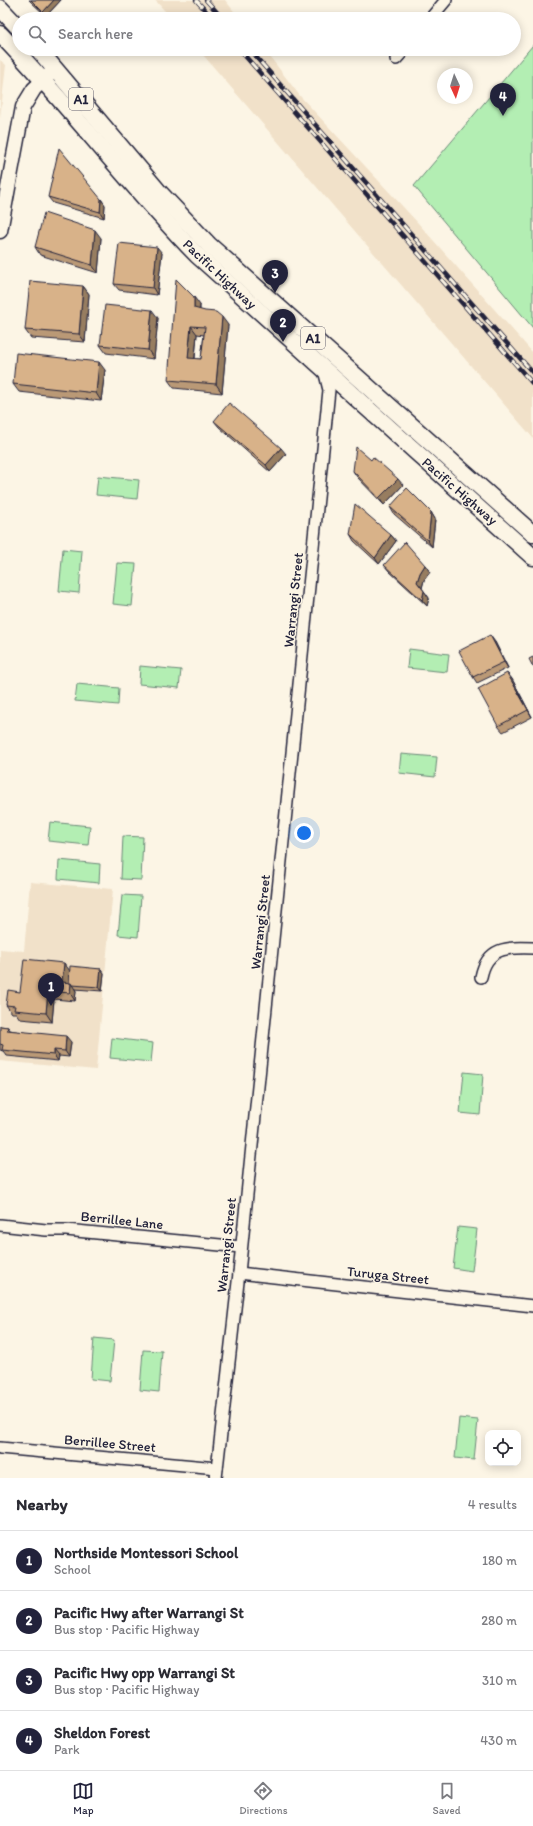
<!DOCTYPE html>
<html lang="en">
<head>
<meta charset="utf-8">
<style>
	body { margin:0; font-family:Itim,sans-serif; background:#f2f2f3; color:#2b2b33 }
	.controls { position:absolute; right:12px; bottom:12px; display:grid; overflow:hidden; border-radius:8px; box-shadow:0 2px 10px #0003 }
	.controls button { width:36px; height:36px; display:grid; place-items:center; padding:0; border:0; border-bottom:1px solid #e1e1e2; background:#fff; color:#2b2b33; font:20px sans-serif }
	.compass { position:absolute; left:437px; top:68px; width:36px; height:36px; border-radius:50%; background:#fff; box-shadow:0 2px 10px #0003; rotate:176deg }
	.you { position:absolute; left:304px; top:833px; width:14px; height:14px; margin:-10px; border:3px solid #fff; border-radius:50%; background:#1a73e8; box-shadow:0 0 0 6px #1a73e833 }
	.badge { display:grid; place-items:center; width:26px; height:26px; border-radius:50%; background:#22223b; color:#fff; font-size:13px; font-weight:700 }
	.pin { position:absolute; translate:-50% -33px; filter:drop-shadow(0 1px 2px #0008) }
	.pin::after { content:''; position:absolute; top:21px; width:14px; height:12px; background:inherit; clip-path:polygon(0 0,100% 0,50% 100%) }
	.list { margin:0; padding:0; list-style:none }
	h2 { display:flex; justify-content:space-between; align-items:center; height:52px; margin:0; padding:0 16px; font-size:17px }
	h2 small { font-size:13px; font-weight:400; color:#7c7c81 }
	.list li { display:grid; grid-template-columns:26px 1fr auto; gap:12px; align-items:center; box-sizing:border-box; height:60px; padding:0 16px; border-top:1px solid #e1e1e2 }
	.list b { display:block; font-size:15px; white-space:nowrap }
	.list p { margin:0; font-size:13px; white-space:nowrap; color:#7c7c81 }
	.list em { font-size:13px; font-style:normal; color:#7c7c81 }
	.icon { flex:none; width:22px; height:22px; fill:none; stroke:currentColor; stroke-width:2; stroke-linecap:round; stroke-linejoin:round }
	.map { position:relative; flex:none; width:533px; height:1478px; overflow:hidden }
	.search { position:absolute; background:#fff; box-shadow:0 2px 10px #0003; left:12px; right:12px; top:12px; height:44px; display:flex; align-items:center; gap:10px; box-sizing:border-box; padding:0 14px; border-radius:22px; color:#7c7c81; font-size:15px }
	.sheet { height:292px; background:#fff }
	nav { display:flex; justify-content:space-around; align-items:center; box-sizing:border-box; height:56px; border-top:1px solid #e1e1e2; background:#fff; font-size:11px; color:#7c7c81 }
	nav a { display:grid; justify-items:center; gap:2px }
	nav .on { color:#22223b }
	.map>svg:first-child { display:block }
</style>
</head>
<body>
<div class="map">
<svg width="533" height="1478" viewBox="0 0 533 1478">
	<rect width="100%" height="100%" fill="#fcf5e5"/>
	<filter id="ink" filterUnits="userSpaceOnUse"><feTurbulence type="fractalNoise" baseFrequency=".025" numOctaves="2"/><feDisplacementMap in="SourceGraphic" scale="8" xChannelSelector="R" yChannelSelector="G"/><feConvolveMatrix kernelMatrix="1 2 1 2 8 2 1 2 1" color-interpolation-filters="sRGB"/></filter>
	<g filter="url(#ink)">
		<g fill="#f1e1c9">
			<polygon points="155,0 225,0 240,19 172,19"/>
			<polygon points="198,49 264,49 300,96 418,223 533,353 533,438"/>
			<polygon points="0,60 6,65 0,119"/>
			<polygon points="30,882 113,889 96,1070 0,1061 0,949 24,951"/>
		</g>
		<g fill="#b3eeb3" stroke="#6a8877">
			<polygon points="533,45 533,328 414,186"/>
			<polygon points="98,476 139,480 137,499 96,495"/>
			<polygon points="63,549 82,551 79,593 59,591"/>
			<polygon points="117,563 136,564 132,606 113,604"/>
			<polygon points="409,649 449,654 447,672 407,668"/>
			<polygon points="140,666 181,670 179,688 139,684"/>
			<polygon points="77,684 119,688 118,705 75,701"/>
			<polygon points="401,754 437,757 435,777 399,773"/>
			<polygon points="50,822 90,826 88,845 48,841"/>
			<polygon points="123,836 143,837 141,880 121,879"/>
			<polygon points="59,860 100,864 99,883 58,879"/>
			<polygon points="122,895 141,896 138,937 118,935"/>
			<polygon points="112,1038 153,1043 151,1062 110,1058"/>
			<polygon points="464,1072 483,1074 480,1115 460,1113"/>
			<polygon points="458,1227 477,1229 472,1271 453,1268"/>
			<polygon points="94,1338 114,1340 110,1381 91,1379"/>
			<polygon points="143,1350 162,1351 159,1392 140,1390"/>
			<polygon points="459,1418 478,1420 474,1460 455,1458"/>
		</g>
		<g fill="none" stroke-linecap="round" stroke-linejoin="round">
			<defs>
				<g id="minor">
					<polyline points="430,19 446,0"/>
					<polyline points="396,59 405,49"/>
					<path d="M481 977C487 947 507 947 533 948"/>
					<polyline points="0,1225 46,1230 66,1230 241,1247"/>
					<polyline points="239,1273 533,1306"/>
					<polyline points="0,1448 217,1468"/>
					<polyline points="216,1478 239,1273 329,390 324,370"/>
				</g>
				<polyline id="major" points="0,231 23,107 34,89 51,73"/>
				<g id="highway">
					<polyline points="0,8 19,28"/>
					<path d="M0 34C69 105 128 184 197 255L533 557"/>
					<polyline points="38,49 158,191 209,245 533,534"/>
				</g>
			</defs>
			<use href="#minor" stroke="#22223b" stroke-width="14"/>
			<use href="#major" stroke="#22223b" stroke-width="17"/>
			<use href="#highway" stroke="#22223b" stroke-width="19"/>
			<use href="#minor" stroke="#fcf5e5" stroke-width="11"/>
			<use href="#major" stroke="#fcf5e5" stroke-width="14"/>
			<use href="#highway" stroke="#fcf5e5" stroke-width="16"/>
			<defs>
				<g id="rail">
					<polyline points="196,0 213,19"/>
					<polyline points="206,0 223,19"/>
					<polyline points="239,49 533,384"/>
					<polyline points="249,49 533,373"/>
				</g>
			</defs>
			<use href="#rail" stroke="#22223b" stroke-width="4.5"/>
			<use href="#rail" stroke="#fcf5e5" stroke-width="3" stroke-dasharray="9" stroke-linecap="butt"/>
		</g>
		<g fill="#ba9976" stroke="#22223b" fill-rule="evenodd">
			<polygon points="29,0 61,0 46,16"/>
			<polygon points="48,197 101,199 105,205 104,218 53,203"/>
			<polygon points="101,238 98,273 40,255 35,247"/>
			<polygon points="162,253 157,295 119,290 114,284"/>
			<polygon points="83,286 89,294 85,342 31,338 25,330"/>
			<path d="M200 305V310L228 325 222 393 174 388 168 380ZM197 334 204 335 201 359H195Z"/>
			<polygon points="158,318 154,359 106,353 100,345"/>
			<polygon points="105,370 101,401 19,392 13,384"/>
			<polygon points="214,421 286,454 270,472 219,427"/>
			<polygon points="371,460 403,485 384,505 357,477 353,471"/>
			<polygon points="390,507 431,512 435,519 432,547 394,514"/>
			<polygon points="350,534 391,535 396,541 379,564 354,541"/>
			<polygon points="384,565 425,565 430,572 424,580 422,588 429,598 427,606 389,571"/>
			<polygon points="495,642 508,668 477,683 473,677"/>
			<polygon points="507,673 512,679 532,717 503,732 498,726"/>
			<polygon points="101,969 104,973 102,991 75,989 76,991 75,1001 54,999 52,1022 20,1019 16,1013 12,1013 6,1005 20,992 70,971"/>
			<polygon points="0,1026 8,1027 10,1030 71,1042 69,1057 59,1056 58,1061 7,1056 3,1051 0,1050"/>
		</g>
		<g fill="#977d60" stroke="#22223b">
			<polygon points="54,0 61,0 46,16 43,12"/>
			<polygon points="101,199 105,205 104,218 100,212"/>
			<polygon points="95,230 101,238 98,273 92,265"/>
			<polygon points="157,247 162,253 157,295 153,288"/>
			<polygon points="83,286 89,294 85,342 79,334"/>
			<polygon points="194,297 200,305 199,316 194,308"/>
			<polygon points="152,310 158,318 154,359 148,350"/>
			<polygon points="222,317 228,325 222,393 216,384"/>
			<polygon points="191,326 197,334 194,366 188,358"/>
			<polygon points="99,362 105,370 101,401 96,393"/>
			<polygon points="281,448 286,454 270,472 266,465"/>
			<polygon points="398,479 403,485 384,505 379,498"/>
			<polygon points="431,512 435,519 432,547 428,541"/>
			<polygon points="391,535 396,541 379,564 375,558"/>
			<polygon points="425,565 430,572 424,580 422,588 417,582 420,573"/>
			<polygon points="424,591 429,598 427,606 422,600"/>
			<polygon points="490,635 495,642 508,668 504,662"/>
			<polygon points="507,673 512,679 532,717 528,710"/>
			<polygon points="64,963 70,971 68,990 62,982"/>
			<polygon points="101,969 104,973 102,991 99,987"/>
			<polygon points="71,983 76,991 75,1001 70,993"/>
			<polygon points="48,991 54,999 52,1022 46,1013"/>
			<polygon points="66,1036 71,1042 69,1057 65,1051"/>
			<polygon points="54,1050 59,1056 58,1061 54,1055"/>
		</g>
		<g fill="#d8b289" stroke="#22223b" fill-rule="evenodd">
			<polygon points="31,0 54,0 43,12"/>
			<polygon points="59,148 101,199 100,212 48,197"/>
			<polygon points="44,213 95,230 92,265 35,247"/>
			<polygon points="119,243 157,247 153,288 114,284"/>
			<path d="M176 279 194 297V308L205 311 216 312 222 317 216 384 168 380ZM191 326 205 327 201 359 188 358Z"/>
			<polygon points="30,281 83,286 79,334 25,330"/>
			<polygon points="105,305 152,310 148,350 100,345"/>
			<polygon points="16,353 99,362 96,393 13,384"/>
			<polygon points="229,403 281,448 266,465 214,421"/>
			<polygon points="356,447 371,460 373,457 398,479 379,498 353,471"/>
			<polygon points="407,488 431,512 428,541 390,507"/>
			<polygon points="355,504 391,535 375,558 350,534"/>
			<polygon points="405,542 425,565 420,573 417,582 424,591 422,600 384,565"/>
			<polygon points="490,635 504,662 473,677 459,651"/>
			<polygon points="533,657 533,667 529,659"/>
			<polygon points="507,673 528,710 498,726 478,689"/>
			<polygon points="24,959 64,963 62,982 71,983 70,993 48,991 46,1013 14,1010 15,1006 6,1005 8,990 20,992"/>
			<polygon points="70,966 101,969 99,987 72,985 71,983 69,983"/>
			<polygon points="0,1026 8,1027 7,1030 66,1036 65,1051 54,1050 54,1055 2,1050 3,1045 0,1044"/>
		</g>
	</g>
	<g text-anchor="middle" stroke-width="3" stroke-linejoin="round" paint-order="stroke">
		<g fill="#fcf5e5" stroke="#63616e" stroke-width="1">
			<rect x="69" y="88" width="24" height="22" rx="3"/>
			<rect x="301" y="327" width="24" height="22" rx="3"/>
		</g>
		<g font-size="13" font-weight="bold" fill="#22223b">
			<text x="81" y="104">A1</text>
			<text x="313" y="343">A1</text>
		</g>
		<g font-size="14" fill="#22223b" stroke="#fcf5e5">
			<text transform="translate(220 274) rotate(43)" y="5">Pacific Highway</text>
			<text transform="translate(460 491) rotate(41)" y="5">Pacific Highway</text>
			<text transform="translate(293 600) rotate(-84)" y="5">Warrangi Street</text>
			<text transform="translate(260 922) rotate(-84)" y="5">Warrangi Street</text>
			<text transform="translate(122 1220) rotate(6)" y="5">Berrillee Lane</text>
			<text transform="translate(226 1245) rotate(-84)" y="5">Warrangi Street</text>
			<text transform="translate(388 1275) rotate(6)" y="5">Turuga Street</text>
			<text transform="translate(110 1443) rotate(5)" y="5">Berrillee Street</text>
		</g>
	</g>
</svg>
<div class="controls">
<button><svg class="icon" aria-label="locate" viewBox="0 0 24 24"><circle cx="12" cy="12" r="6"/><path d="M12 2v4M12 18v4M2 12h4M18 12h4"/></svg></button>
</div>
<svg class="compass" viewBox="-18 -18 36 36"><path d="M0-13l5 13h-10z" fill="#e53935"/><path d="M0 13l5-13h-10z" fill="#7c7c81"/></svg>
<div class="you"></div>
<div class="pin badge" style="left:51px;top:1006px">1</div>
<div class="pin badge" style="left:283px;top:342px">2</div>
<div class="pin badge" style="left:275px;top:293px">3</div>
<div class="pin badge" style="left:503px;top:116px">4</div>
<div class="search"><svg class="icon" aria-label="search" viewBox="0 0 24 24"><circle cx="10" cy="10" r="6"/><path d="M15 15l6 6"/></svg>Search here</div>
</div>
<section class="sheet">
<h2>Nearby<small>4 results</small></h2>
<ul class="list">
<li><span class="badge">1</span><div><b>Northside Montessori School</b><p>School</p></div><em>180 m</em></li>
<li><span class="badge">2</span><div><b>Pacific Hwy after Warrangi St</b><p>Bus stop · Pacific Highway</p></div><em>280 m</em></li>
<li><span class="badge">3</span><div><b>Pacific Hwy opp Warrangi St</b><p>Bus stop · Pacific Highway</p></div><em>310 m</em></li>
<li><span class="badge">4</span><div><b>Sheldon Forest</b><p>Park</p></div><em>430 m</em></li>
</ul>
</section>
<nav>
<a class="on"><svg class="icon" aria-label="map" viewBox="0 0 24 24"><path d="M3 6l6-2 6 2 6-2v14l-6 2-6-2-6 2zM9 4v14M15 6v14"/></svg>Map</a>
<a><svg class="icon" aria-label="directions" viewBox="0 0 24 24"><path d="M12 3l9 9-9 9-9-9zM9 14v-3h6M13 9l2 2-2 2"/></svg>Directions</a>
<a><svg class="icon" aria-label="saved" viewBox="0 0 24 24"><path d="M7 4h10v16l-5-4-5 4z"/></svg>Saved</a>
</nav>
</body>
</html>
